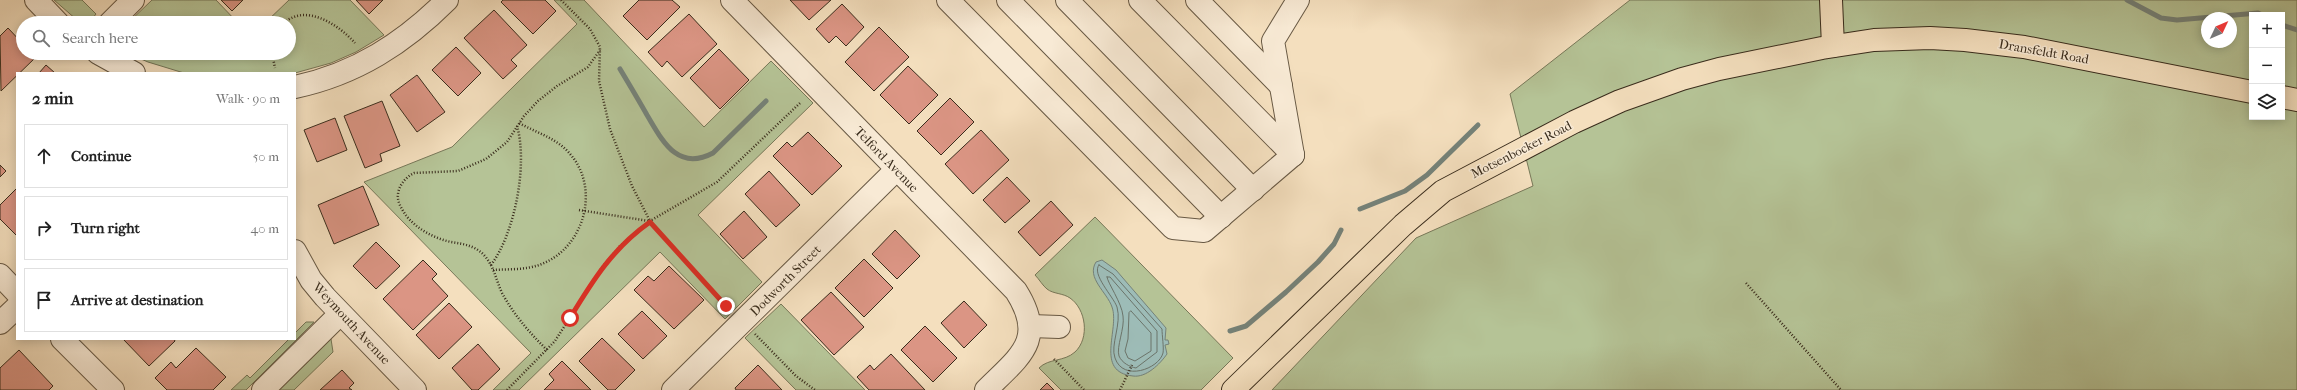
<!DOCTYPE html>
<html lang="en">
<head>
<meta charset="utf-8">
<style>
	body { margin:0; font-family:"IM FELL French Canon",serif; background:#f6f6f6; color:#222 }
	.controls { position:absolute; right:12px; top:12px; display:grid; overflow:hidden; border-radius:0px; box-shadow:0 2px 10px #0003 }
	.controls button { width:36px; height:36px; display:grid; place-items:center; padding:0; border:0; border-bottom:1px solid #e0e0e0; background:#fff; color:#222; font:20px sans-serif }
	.compass { position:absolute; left:2201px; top:12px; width:36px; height:36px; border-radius:50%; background:#fff; box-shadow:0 2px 10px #0003; rotate:46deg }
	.stop { position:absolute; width:12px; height:12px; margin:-9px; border:3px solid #d93025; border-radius:50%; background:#fff }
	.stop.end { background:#d93025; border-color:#fff; box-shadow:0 1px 4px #0008 }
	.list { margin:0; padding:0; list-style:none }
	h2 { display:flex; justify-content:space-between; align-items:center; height:52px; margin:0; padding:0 16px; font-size:17px }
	h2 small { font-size:13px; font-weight:400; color:#767676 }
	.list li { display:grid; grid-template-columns:26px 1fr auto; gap:12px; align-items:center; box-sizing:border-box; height:64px; margin:0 8px 8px; padding:0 8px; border:1px solid #e0e0e0; border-radius:0px }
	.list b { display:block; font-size:15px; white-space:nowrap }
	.list em { font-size:13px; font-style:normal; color:#767676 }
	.icon { flex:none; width:22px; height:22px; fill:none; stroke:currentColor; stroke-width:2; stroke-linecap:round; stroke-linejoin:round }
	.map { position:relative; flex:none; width:2297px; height:390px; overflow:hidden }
	.search { position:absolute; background:#fff; box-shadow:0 2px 10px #0003; left:16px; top:16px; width:280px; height:44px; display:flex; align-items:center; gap:10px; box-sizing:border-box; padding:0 14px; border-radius:22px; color:#767676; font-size:15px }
	.panel { position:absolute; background:#fff; box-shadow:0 2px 10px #0003; left:16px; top:72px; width:280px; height:268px; border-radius:0px }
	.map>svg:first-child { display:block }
</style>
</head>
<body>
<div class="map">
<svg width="2297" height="390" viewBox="0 0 2297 390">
	<rect width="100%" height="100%" fill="#f4dfbe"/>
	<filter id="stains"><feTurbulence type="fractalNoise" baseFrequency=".005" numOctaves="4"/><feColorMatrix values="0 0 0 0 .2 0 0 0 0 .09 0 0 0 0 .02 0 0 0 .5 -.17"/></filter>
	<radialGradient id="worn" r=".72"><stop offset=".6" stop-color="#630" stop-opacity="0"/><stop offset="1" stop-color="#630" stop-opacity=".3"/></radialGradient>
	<g fill="#b5c396" stroke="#777859" fill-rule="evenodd">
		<polygon points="54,0 82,0 96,14 92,19 77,20"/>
		<polygon points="152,0 216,0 238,23 128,23"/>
		<polygon points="289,0 350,0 384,35 356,52 331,63 295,73 184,73 148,62 127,53 289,53 289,23 265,23"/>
		<polygon points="554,0 584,0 704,127 771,61 813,103 698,215 762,282 725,319 660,252 519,390 493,390 531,353 364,182 452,147 577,24"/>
		<path d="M1630 0H2297V390H1272L1416 238 1533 186 1510 94ZM2252 15H2282V117H2252ZM2207 18H2231V42H2207Z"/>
		<path d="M1095 217 1233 358 1201 390H1061L1039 368C1049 358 1064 362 1075 352 1090 338 1086 309 1070 298 1063 293 1053 294 1047 289 1043 286 1039 279 1035 275Z"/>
		<polygon points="781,304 865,390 796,390 745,338"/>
		<polygon points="306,322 314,322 246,390 231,390 247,375 250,378 289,339 295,339 295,333"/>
		<polygon points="331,339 333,352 294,390 279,390"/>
	</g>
	<path fill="#9dbcb7" stroke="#758279" d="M1102 260 1116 270 1166 328 1165 340H1168L1169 344 1165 345 1167 354C1160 364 1146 378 1133 376 1094 372 1120 329 1112 307 1107 292 1086 278 1096 262Z"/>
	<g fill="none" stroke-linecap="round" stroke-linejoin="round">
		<g stroke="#6b746a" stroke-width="1">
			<path d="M1099 265 1113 274 1162 329C1162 335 1164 348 1163 353 1159 369 1123 382 1115 358 1110 345 1122 324 1117 307 1113 296 1091 274 1099 265Z"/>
			<path d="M1107 277H1110L1157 331V352L1136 368C1130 367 1122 363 1119 356 1116 347 1125 328 1123 316 1122 303 1107 282 1107 277Z"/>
			<polygon points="1131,311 1151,333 1151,351 1135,361 1128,358 1125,351 1128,339 1129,313"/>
		</g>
		<g stroke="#758279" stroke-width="5">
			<polyline points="2127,0 2161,18 2177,20 2258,13 2262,15"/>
			<polyline points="2282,25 2297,30"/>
			<path d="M620 69C629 84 638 99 647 115 662 140 677 172 713 153L766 101"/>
			<polyline points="1360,209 1405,191 1427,175 1478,125"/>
			<polyline points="1230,331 1246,326 1286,292 1318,262 1334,244 1341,230"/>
		</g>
	</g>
	<g fill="#db9584" stroke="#392c1c">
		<polygon points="221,0 243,0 232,11"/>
		<polygon points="356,0 383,0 369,14"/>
		<polygon points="503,0 545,0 556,11 533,34 501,2"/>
		<polygon points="639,0 672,0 680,7 647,40 623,16"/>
		<polygon points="790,0 831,0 809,20"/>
		<polygon points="842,4 864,27 846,46 836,36 829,43 816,29"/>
		<polygon points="494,10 527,45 511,60 517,66 503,79 464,38"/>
		<polygon points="689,14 717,44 682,77 667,61 662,67 648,52"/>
		<polygon points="879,27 909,57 874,91 845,62"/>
		<polygon points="8,28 23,44 23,53 32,53 36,57 1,91 0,36"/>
		<polygon points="456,47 481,73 458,96 432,70"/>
		<polygon points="719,49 749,80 720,109 690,78"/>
		<polygon points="46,65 55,73 39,73"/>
		<polygon points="908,66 938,95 909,124 880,95"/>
		<polygon points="417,75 445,112 417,132 390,95"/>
		<polygon points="950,98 974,122 941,155 917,131"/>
		<polygon points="382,101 400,146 380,154 382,161 365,168 344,116"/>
		<polygon points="335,118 347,150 317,162 304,130"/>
		<polygon points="981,130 1009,160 973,194 945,164"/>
		<polygon points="808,132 842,166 812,195 773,156 787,142 792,147"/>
		<polygon points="0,165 6,171 0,177"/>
		<polygon points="769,171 800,205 776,227 745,194"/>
		<polygon points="1007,177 1030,201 1005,223 983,200"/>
		<polygon points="363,186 379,225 334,244 318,205"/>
		<polygon points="17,188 17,236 0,219 0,205"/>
		<polygon points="1051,201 1073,225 1040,256 1018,232"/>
		<polygon points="744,211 767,237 743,259 720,234"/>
		<polygon points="895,230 920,256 897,279 872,254"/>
		<polygon points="376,242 400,266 376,289 353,266"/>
		<polygon points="864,259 893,288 864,317 835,288"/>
		<polygon points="423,260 437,274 432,279 448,296 413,330 383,299"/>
		<polygon points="669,266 704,300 674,329 634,290 648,276 654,281"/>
		<polygon points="831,292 864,327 834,355 801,320"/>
		<polygon points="964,301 987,325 964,348 941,323"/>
		<polygon points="449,303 472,327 439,359 416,335"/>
		<polygon points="642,311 667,336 643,359 618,334"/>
		<polygon points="925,326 957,358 933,382 901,350"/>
		<polygon points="602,338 635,370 615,390 608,390 579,361"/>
		<polygon points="123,339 174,339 175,341 149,366"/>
		<polygon points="478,344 500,369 478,390 472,390 452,368"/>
		<polygon points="196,348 226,377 213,390 167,390 155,378 171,362 176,368"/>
		<polygon points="19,350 53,386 49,390 0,390 0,368"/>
		<polygon points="891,354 925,390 869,390 857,377 870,365 874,370"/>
		<polygon points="562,361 591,390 544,390 554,380 549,374"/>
		<polygon points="758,365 782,390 736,390 735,388"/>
		<polygon points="342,370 354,383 349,388 352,390 320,390"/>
		<polygon points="1047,383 1054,390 1040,390"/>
	</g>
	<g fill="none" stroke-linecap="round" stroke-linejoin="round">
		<defs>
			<g id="minor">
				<polyline points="36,0 58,23"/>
				<path d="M732 0 1016 291C1047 340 1020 356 986 390"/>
				<polyline points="948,0 1173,228 1204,231 1293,155"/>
				<polyline points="1008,0 1221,217"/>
				<polyline points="1067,0 1253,190"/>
				<polyline points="1140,0 1293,155"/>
				<polyline points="1197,0 1281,86"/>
				<polyline points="110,23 133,0"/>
				<polyline points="98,53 134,73"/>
				<path d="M295 87C356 74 404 43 447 0"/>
				<polyline points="1293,155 1273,41 1298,0"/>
				<polyline points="295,251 311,280 325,297 415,390"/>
				<polyline points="0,275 17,293"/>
				<polyline points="0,323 17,307"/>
				<polyline points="1031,326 1059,327"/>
				<polyline points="62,339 113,390"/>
				<polyline points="263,390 340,314"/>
				<polyline points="673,390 897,169"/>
			</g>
			<g id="major">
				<polyline points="1831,0 1833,46"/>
				<polyline points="2282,97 2297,100"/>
				<polyline points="1233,390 1403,225 1443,191 1574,122 1620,101 1682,79 1719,69 1822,48 1874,40 1930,38 1965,40 2024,47 2252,92"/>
			</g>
		</defs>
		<use href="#minor" stroke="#685944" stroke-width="24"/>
		<use href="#major" stroke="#392c1c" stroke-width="24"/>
		<g stroke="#392c1c" stroke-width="2.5" stroke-dasharray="1 2" stroke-linecap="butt">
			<polyline points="561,0 590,29 600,47 599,81 610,129 632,186 650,221 729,309"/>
			<path d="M284 23C306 3 339 25 355 43"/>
			<polyline points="272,53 275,68"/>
			<polyline points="579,210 649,221"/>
			<path d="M491 265C515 233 528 164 517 126"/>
			<path d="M493 270C508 269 525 270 539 265 583 250 601 191 571 155 557 138 537 133 519 123"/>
			<polyline points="1746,283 1841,390"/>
			<polyline points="755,334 796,376 815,390"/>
			<path d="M547 350C529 332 514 315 502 293 496 280 494 266 484 255 474 245 463 244 451 242 433 238 415 228 405 214 401 208 397 201 398 194 399 185 406 177 414 173L458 171 486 159 507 142 524 116 538 101 557 86 588 67 600 50"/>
			<polyline points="1054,359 1084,390"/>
			<polyline points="507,390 555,341 603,266 620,246 650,221 717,182 800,103"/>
			<polyline points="1120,390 1132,365"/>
		</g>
		<use href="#minor" stroke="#f8ead5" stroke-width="22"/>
		<use href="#major" stroke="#f4dfbe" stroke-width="22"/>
	</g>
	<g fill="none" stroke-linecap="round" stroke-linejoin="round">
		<path stroke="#d93025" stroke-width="5" d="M570 318C593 280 613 248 650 222L726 306"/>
	</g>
	<g text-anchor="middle" stroke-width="3" stroke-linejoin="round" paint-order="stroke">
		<g font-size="13" fill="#392c1c" stroke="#f8ead5">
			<text transform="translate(2044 51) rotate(10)" y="5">Dransfeldt Road</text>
			<text transform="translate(1521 149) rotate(-27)" y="5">Motsenbocker Road</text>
			<text transform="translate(887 159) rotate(46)" y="5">Telford Avenue</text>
			<text transform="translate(785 280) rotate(-45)" y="5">Dodworth Street</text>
			<text transform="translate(352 323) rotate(47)" y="5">Weymouth Avenue</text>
		</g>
	</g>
	<rect width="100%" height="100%" filter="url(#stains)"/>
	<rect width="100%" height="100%" fill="url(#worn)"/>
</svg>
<div class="controls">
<button>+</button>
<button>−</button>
<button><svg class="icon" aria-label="layers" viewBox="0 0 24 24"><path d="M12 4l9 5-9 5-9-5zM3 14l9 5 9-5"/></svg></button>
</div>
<svg class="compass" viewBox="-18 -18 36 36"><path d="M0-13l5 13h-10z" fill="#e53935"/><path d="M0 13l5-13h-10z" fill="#767676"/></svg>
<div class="stop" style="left:570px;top:318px"></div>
<div class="stop end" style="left:726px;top:306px"></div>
<div class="search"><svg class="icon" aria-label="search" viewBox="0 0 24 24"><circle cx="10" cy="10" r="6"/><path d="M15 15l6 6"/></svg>Search here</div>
<section class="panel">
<h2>2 min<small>Walk · 90 m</small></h2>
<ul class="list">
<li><svg class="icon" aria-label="ahead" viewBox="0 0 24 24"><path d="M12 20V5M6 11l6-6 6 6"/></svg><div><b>Continue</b></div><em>50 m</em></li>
<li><svg class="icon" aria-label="right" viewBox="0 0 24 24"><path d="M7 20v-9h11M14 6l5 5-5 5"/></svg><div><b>Turn right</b></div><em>40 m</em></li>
<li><svg class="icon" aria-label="arrive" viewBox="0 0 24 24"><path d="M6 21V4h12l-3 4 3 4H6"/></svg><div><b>Arrive at destination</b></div></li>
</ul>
</section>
</div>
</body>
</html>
